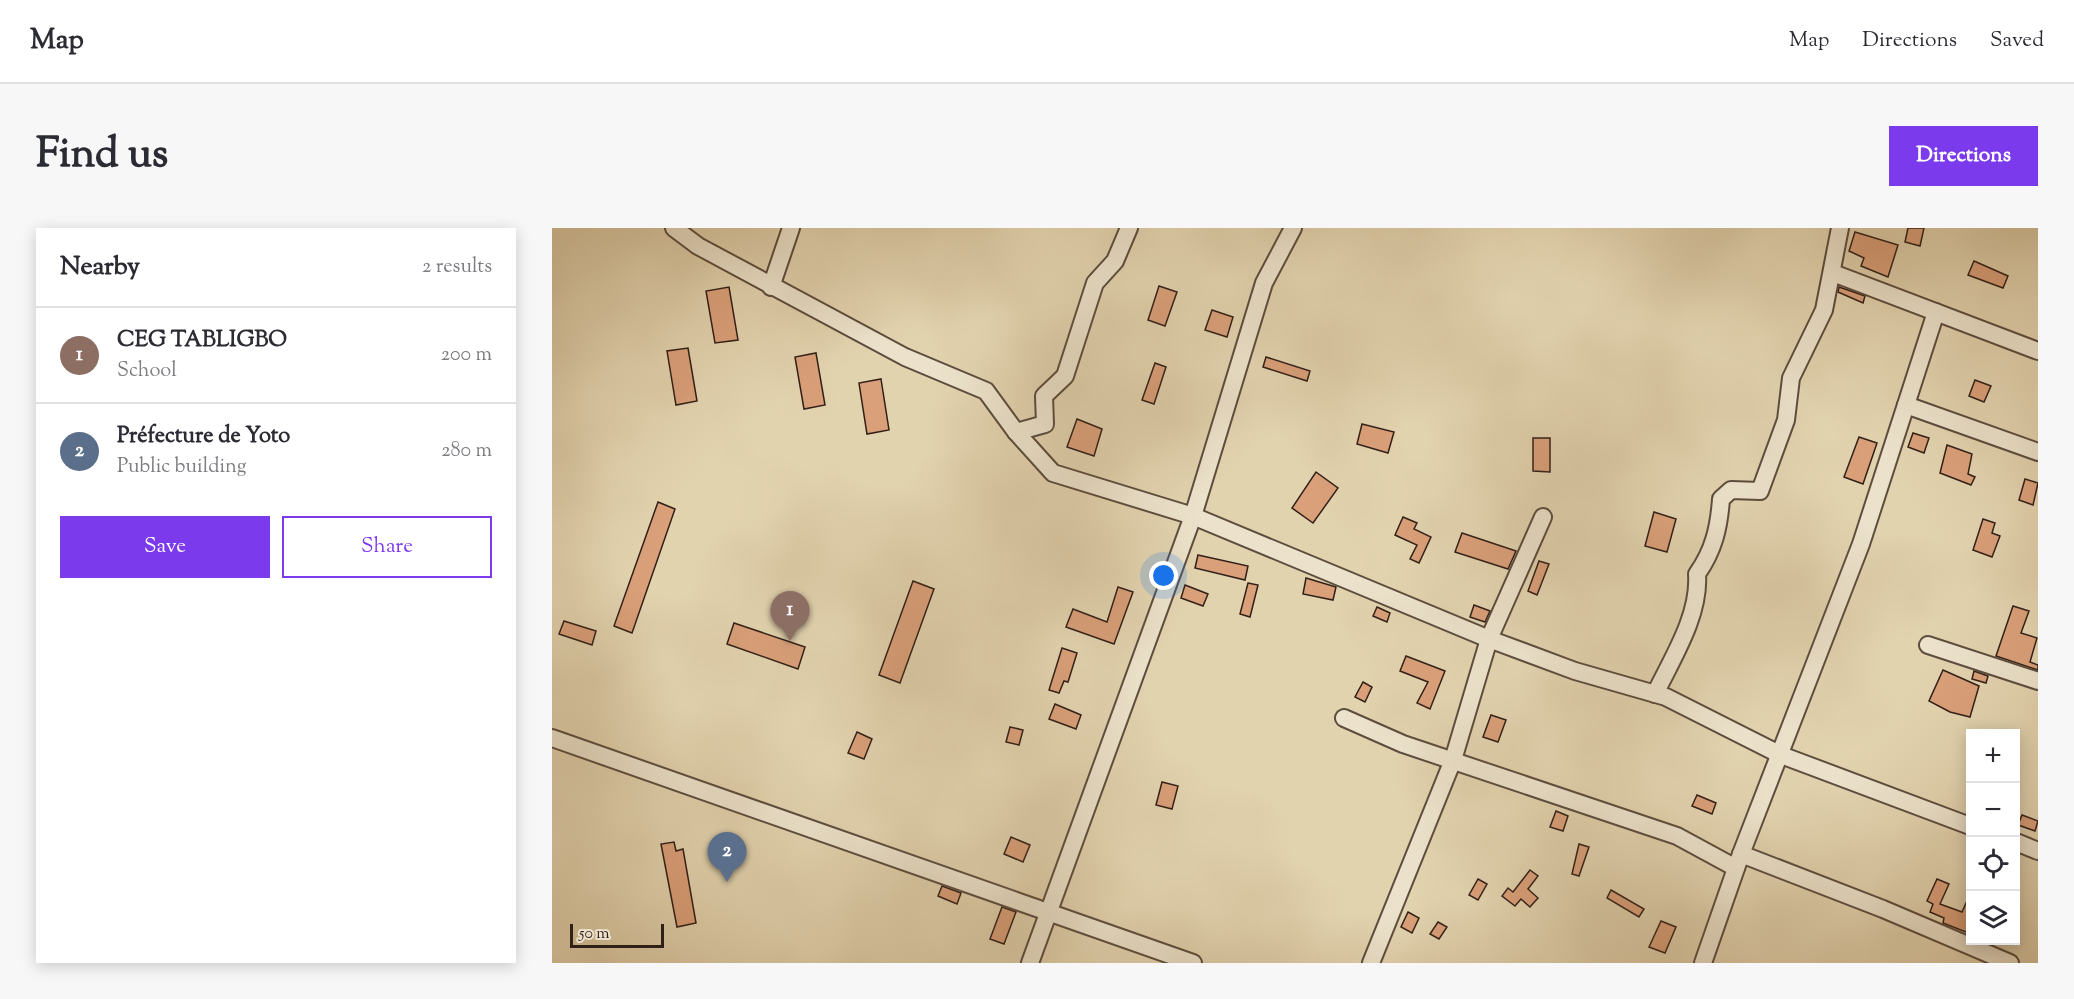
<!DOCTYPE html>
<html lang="en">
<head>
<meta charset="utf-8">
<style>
	body { margin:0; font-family:"Sorts Mill Goudy",serif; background:#f7f7f7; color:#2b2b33 }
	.controls { position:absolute; right:18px; bottom:18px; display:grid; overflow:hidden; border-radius:0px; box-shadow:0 3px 15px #0003 }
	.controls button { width:54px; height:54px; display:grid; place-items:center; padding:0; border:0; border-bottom:2px solid #e1e1e2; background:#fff; color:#2b2b33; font:30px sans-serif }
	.scale { position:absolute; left:18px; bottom:15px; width:94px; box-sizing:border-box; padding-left:6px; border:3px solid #312018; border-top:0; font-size:16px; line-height:21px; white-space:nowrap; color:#312018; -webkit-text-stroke:4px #ece2cb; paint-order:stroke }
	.you { position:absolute; left:612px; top:348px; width:21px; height:21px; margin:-15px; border:4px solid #fff; border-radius:50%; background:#1a73e8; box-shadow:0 0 0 9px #1a73e833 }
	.badge { display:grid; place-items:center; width:39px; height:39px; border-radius:50%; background:#7c3aed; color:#fff; font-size:20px; font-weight:700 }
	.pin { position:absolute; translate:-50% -50px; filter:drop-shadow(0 2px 3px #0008) }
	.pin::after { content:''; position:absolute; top:32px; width:21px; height:18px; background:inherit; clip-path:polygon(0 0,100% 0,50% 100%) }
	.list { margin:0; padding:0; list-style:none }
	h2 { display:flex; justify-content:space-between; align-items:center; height:78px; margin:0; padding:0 24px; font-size:26px }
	h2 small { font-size:20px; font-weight:400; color:#7c7c81 }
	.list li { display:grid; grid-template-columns:39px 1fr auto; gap:18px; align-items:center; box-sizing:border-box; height:96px; padding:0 24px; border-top:2px solid #e1e1e2 }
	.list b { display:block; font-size:22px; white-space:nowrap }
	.list p { margin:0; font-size:20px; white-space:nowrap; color:#7c7c81 }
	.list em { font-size:20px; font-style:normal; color:#7c7c81 }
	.actions { display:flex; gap:12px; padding:18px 24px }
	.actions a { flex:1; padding:14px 0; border:2px solid #7c3aed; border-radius:0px; text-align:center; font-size:21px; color:#7c3aed }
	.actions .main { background:#7c3aed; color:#fff }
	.icon { flex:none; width:33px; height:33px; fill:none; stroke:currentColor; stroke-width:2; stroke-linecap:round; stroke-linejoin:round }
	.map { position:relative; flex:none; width:1486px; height:735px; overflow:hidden; border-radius:0px }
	header { display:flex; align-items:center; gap:36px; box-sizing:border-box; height:84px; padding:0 30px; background:#fff; border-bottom:2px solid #e1e1e2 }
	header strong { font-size:28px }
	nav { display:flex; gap:33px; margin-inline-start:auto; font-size:21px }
	.intro { display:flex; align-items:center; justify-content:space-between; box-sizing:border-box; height:144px; padding:0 36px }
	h1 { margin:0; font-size:42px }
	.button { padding:15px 27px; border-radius:0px; background:#7c3aed; color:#fff; font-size:21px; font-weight:700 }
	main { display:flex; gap:36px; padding:0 36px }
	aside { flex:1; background:#fff; border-radius:0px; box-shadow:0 3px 15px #0003 }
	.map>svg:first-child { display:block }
</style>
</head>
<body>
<header>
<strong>Map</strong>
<nav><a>Map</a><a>Directions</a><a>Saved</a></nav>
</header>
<div class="intro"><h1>Find us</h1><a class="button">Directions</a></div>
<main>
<aside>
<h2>Nearby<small>2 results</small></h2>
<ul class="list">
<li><span class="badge" style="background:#8d6e63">1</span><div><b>CEG TABLIGBO</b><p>School</p></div><em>200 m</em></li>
<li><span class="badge" style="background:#5c6f8a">2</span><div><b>Préfecture de Yoto</b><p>Public building</p></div><em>280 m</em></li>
</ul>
<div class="actions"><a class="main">Save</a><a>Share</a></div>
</aside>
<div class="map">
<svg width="1486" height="735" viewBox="0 0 1486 735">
	<rect width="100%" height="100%" fill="#e2d3af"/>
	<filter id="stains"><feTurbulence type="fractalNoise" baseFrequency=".00333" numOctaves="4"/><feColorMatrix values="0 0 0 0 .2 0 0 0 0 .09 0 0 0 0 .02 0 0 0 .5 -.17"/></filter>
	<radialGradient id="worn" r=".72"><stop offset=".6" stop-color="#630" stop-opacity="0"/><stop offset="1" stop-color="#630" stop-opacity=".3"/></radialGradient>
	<g fill="#daa07a" stroke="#312018" stroke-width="1.5">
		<polygon points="1356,0 1372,0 1368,18 1353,14"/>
		<polygon points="1303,4 1346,17 1336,49 1309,38 1312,30 1297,23"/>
		<polygon points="1422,33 1456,48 1451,60 1416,47"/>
		<polygon points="607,58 625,64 613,98 596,92"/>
		<polygon points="177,59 186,112 163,115 154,63"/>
		<polygon points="1287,59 1313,68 1311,75 1286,64"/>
		<polygon points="660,82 681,89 675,109 653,102"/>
		<polygon points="136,120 145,173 124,177 115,123"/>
		<polygon points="264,125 273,177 252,181 243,129"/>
		<polygon points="714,129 758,143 755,153 711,139"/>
		<polygon points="603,135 614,139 602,176 590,172"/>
		<polygon points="329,151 337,202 315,206 307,155"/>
		<polygon points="1423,152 1439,158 1432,174 1417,168"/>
		<polygon points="525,191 550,201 542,228 515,219"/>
		<polygon points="810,196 842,204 836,225 805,216"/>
		<polygon points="1361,205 1377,210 1372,225 1356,219"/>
		<polygon points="1307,209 1325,215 1311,256 1292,249"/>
		<polygon points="981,210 998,210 998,244 981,243"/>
		<polygon points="1395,217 1420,226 1416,246 1423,249 1419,257 1388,245"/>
		<polygon points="764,244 786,260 761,295 740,280"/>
		<polygon points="1473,251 1486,255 1481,277 1467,272"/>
		<polygon points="106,274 123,281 80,405 62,398"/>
		<polygon points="1102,284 1124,291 1115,324 1093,318"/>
		<polygon points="851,289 865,295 862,301 879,309 867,335 858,331 865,317 843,307"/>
		<polygon points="1431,291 1443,295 1440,305 1448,308 1440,329 1421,322"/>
		<polygon points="910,305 964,323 956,341 903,324"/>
		<polygon points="646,327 696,338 693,352 643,340"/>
		<polygon points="987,333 997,336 985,367 976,363"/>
		<polygon points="754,350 784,359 781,372 751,366"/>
		<polygon points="361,353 382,361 348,455 327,447"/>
		<polygon points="696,355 706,357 698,389 688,386"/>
		<polygon points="633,357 656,366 651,378 629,370"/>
		<polygon points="566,359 581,364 562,416 514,399 521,381 555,394"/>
		<polygon points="922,377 938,383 933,394 918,389"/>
		<polygon points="1461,378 1477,383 1469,405 1485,410 1478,434 1486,437 1486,442 1444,428"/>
		<polygon points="825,379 838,385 835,394 821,388"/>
		<polygon points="12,393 44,403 40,417 7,406"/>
		<polygon points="182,395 253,419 246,441 175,416"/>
		<polygon points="510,420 525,425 516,454 512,453 507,465 497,462"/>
		<polygon points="854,428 893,443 878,481 865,475 876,454 848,443"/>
		<polygon points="1391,442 1427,458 1418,489 1398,484 1377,473"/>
		<polygon points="1422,443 1436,448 1434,455 1420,451"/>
		<polygon points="811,454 820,459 813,474 803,469"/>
		<polygon points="503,476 529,487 524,501 497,491"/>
		<polygon points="939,487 954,492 946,514 931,509"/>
		<polygon points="458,499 471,502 467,517 454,514"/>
		<polygon points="305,504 320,511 312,531 296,525"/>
		<polygon points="610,554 626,558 620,581 604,577"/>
		<polygon points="1145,567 1164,575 1160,586 1140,578"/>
		<polygon points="1004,583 1016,588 1011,603 998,599"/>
		<polygon points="1470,587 1486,593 1483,603 1466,597"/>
		<polygon points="459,609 478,617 471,634 452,626"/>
		<polygon points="122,614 124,623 131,621 144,695 125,699 109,616"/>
		<polygon points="1027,616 1037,619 1027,648 1020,646"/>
		<polygon points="978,642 986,648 976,661 986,670 978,679 969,671 963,678 950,668 956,660 961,664"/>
		<polygon points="926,651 935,656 926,672 917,667"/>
		<polygon points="1385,651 1397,656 1388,676 1410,684 1419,664 1419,706 1391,695 1392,690 1378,684 1381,676 1375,673"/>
		<polygon points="390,658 409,665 405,676 386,668"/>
		<polygon points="1059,662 1092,681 1087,689 1055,670"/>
		<polygon points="450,679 464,684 452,716 438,711"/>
		<polygon points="856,684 867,690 860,705 849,699"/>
		<polygon points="1109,693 1124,699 1113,725 1097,719"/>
		<polygon points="886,694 895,699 887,711 878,706"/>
	</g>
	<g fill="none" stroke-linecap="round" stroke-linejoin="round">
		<defs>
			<g id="minor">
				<polyline points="122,0 146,18 353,129 434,163 464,204 501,245 641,288 937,411 1023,443 1114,469 1229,527 1418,598"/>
				<polyline points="1281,45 1486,123"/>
				<polyline points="219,59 239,0"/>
				<polyline points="1354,177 1486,224"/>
				<polyline points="464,204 493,196 492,168 513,148 543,55 563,33 577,0"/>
				<polyline points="1376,417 1486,453"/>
				<path d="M1103 466C1121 429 1148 387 1145 346 1162 322 1167 299 1169 271L1179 262 1208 263 1234 192 1239 150 1272 82 1288 0"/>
				<polyline points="792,490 851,516 1125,608 1184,640"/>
				<polyline points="0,510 641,735"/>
				<polyline points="1464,614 1486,623"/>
				<polyline points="1189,626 1331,681 1458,735"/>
				<polyline points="478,735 641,288 712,55 741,0"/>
				<polyline points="819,735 901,532 937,411 991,289"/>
				<polyline points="1151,735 1189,626 1309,316 1384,84"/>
			</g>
		</defs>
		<use href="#minor" stroke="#5d4d3e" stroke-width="20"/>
		<use href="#minor" stroke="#ece2cb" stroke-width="16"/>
	</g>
	<rect width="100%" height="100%" filter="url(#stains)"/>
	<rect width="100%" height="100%" fill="url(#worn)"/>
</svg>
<div class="controls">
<button>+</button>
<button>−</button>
<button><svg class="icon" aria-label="locate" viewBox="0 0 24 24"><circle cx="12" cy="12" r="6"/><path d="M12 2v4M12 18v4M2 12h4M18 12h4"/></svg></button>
<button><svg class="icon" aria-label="layers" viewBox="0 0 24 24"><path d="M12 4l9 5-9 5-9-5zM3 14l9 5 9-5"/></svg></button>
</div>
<div class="scale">50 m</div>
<div class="you"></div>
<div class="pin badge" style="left:238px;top:413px;background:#8d6e63">1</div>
<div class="pin badge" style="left:175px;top:654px;background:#5c6f8a">2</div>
</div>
</main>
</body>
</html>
